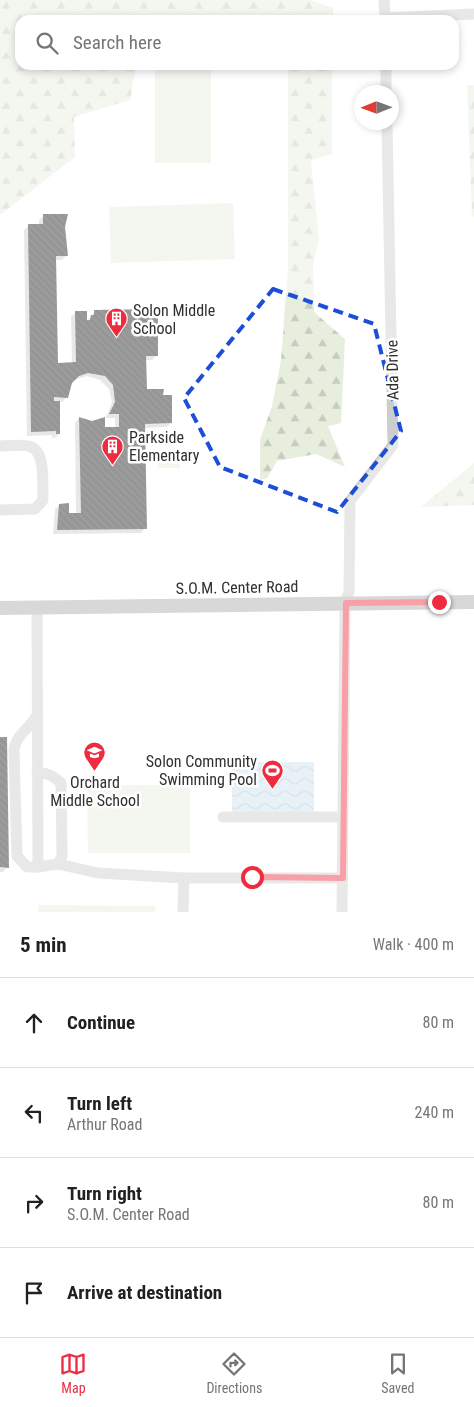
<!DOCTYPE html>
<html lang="en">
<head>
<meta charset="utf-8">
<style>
	body { margin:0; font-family:"Roboto Condensed",sans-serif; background:#f2f2f2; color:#202124 }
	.compass { position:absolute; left:354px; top:85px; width:45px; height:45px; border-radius:50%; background:#fff; box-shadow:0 2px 8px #0003; rotate:269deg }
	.stop { position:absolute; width:15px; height:15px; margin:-11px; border:4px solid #ef2b3f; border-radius:50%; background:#fff }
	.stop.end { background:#ef2b3f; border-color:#fff; box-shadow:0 1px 5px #0008 }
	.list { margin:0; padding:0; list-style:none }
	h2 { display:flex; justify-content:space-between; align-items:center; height:65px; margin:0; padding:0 20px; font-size:21px }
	h2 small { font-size:16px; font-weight:400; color:#757577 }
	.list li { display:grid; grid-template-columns:32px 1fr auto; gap:15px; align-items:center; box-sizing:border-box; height:90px; padding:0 20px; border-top:1px solid #e0e0e0 }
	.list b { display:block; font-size:19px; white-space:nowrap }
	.list p { margin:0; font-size:16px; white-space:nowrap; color:#757577 }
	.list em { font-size:16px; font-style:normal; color:#757577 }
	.icon { flex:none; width:28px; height:28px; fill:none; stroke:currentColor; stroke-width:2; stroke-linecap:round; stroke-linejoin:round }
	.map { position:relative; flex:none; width:474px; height:912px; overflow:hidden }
	.search { position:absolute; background:#fff; box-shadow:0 2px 8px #0003; left:15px; right:15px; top:15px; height:55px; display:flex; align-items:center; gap:12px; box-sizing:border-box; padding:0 18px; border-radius:15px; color:#757577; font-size:19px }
	.sheet { height:425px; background:#fff }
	nav { display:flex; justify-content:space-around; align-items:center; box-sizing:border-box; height:70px; border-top:1px solid #e0e0e0; background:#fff; font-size:14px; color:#757577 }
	nav a { display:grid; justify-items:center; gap:2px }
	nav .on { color:#ef2b3f }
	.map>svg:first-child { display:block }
</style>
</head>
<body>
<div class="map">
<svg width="474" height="912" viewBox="0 0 474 912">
	<defs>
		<pattern id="forest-firs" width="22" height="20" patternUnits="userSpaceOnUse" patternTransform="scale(1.25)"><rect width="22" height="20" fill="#e7eede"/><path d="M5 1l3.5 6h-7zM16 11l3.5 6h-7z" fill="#c6ccbf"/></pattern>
		<pattern id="water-waves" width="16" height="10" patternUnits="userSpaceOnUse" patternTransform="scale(1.25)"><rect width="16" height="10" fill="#c9e1ee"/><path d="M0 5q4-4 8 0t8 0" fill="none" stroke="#adc1cc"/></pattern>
		<pattern id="building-back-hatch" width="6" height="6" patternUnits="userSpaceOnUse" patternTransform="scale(1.25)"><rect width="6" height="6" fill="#171717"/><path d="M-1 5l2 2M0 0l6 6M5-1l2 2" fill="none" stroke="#303030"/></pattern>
	</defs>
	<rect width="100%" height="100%" fill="#fff"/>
	<g fill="url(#forest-firs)">
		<polygon points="0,0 310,0 333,8 333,20 20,20 20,65 136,65 130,100 74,117 75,157 0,215"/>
		<polygon points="288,65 332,65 332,154 311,160 319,240 313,265 314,312 345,339 341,423 328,426 345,467 316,454 277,461 267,478 260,480 260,440 272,406 281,360 288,268"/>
		<polygon points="467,85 474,85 474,216 472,218"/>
		<polygon points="474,463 474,505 421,507"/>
	</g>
	<g fill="#e7eede">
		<rect x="155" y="65" width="56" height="98"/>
		<polygon points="233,203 235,259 111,263 109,207"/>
		<rect x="158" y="457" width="22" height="11"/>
		<polygon points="87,785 190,785 190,853 88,853"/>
		<polygon points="38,905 155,906 155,912 38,912"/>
	</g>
	<rect fill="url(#water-waves)" x="232" y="762" width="82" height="53"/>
	<g fill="#0003">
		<polygon points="44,215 63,227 67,255 62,260 55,260 57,364 72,364 71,317 76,312 86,322 95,311 157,355 152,360 145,360 145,390 162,396 171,423 167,427 144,428 145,528 141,533 53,534 55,509 60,505 68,514 76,514 75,423 79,418 104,429 115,428 115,418 106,418 112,402 109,389 100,380 87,376 74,380 68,387 67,397 62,402 58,402 59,434 54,438 52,438 52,435 27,436 24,230 29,226 39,226 39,220"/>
		<polygon points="0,738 8,867 3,872 0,872"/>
	</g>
	<g fill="url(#building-back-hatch)">
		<polygon points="43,214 68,214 65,227 68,256 56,256 58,363 76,362 75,311 87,311 87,320 90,320 91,315 94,315 94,310 158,309 158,356 146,356 147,389 164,389 163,395 172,395 172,423 145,424 147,529 57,530 59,504 69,503 69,513 81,513 79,417 92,421 105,417 105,427 119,427 119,414 109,414 115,402 113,385 105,376 88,373 79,376 72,383 68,398 54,397 54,401 60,401 60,434 56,434 56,431 31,432 28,224 43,224"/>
		<polygon points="0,737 7,737 9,868 0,867"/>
	</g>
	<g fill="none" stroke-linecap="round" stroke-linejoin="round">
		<g stroke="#cdcdcd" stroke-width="11">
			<polyline points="384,0 385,20"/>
			<polyline points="385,18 474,14"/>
			<polyline points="386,65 386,92"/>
			<path d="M0 446C9 446 19 444 28 446 47 449 42 485 43 500L35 509 0 510"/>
			<path d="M37 715C30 729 16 734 14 750L17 856 27 867H38"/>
			<path d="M37 773C47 772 53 776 61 783L62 856 58 864 38 867 37 608"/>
			<polyline points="223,817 343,817"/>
			<polyline points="58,864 98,873 184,878"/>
			<polyline points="183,912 184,878 343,878"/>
			<polyline points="342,912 345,603 349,592 350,501 393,445 387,122"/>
		</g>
		<polyline stroke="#a8a8a8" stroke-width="14" points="0,608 474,602"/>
	</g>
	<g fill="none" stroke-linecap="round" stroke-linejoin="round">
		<polyline stroke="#ef2b3f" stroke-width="6" points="252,877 343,878 346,603 439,602"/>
	</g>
	<path d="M0 0H474V912H0ZM273 289 374 324 401 431 337 512 220 467 184 398Z" fill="#fff" fill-opacity=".55" fill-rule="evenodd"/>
	<path fill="none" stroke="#1d4ed8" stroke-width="4" stroke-dasharray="10 6" stroke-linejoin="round" d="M273 289 374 324 401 431 337 512 220 467 184 398Z"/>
	<defs>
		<symbol id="building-pin" viewBox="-11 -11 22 30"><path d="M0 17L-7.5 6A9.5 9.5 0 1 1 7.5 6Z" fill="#ef2b3f" stroke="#fff"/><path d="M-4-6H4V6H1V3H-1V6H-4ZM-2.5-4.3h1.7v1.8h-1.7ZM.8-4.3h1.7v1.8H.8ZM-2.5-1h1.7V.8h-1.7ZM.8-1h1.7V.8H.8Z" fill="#fff"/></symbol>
		<symbol id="school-pin" viewBox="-11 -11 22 30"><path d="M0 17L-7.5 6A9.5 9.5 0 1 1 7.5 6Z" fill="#ef2b3f" stroke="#fff"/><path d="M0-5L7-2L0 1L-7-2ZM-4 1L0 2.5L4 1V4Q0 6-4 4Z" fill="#fff"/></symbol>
		<symbol id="stadium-pin" viewBox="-11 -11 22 30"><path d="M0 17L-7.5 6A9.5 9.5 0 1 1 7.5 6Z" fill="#ef2b3f" stroke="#fff"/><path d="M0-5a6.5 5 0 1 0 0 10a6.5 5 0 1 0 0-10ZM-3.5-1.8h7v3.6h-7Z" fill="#fff"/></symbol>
	</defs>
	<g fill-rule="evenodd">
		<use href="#building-pin" x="104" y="306" width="25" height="34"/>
		<use href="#building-pin" x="100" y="434" width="25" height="34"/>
		<use href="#school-pin" x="82" y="740" width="25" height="34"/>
		<use href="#stadium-pin" x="260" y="758" width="25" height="34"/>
	</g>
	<g text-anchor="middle" stroke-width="5" stroke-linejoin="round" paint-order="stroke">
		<g font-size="16" fill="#303030" stroke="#fff" text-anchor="start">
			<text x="133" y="316">Solon Middle<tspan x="133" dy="18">School</tspan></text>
			<text x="129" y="443">Parkside<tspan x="129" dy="18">Elementary</tspan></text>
			<text x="257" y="767" text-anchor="end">Solon Community<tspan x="257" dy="18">Swimming Pool</tspan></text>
			<text x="95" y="788" text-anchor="middle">Orchard<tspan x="95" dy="18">Middle School</tspan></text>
		</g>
		<g font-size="16" fill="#303030" stroke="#fff">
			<text transform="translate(392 370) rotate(-91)" y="6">Ada Drive</text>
			<text transform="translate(237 587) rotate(-1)" y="6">S.O.M. Center Road</text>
		</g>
	</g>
</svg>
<svg class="compass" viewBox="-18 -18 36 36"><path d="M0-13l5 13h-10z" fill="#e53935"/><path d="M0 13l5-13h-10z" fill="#757577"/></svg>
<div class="stop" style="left:252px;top:877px"></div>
<div class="stop end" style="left:439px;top:602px"></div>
<div class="search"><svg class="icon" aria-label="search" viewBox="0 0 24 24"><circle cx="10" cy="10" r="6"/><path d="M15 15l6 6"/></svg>Search here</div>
</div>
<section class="sheet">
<h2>5 min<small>Walk · 400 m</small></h2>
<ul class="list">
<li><svg class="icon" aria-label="ahead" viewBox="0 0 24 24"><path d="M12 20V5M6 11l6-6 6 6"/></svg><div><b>Continue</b></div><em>80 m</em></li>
<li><svg class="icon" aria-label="left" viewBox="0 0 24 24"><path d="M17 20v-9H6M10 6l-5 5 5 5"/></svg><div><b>Turn left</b><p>Arthur Road</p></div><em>240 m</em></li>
<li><svg class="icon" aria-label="right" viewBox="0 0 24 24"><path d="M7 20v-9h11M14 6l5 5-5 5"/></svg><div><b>Turn right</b><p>S.O.M. Center Road</p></div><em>80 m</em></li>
<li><svg class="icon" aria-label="arrive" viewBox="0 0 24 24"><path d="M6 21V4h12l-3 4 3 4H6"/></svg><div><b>Arrive at destination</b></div></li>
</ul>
</section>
<nav>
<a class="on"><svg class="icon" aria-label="map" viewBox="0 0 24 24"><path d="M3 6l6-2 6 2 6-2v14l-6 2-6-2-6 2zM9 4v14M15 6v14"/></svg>Map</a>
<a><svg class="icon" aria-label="directions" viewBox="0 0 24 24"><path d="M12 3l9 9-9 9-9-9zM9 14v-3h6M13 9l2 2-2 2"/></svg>Directions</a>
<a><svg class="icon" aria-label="saved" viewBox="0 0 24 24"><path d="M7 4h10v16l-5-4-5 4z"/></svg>Saved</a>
</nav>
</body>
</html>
